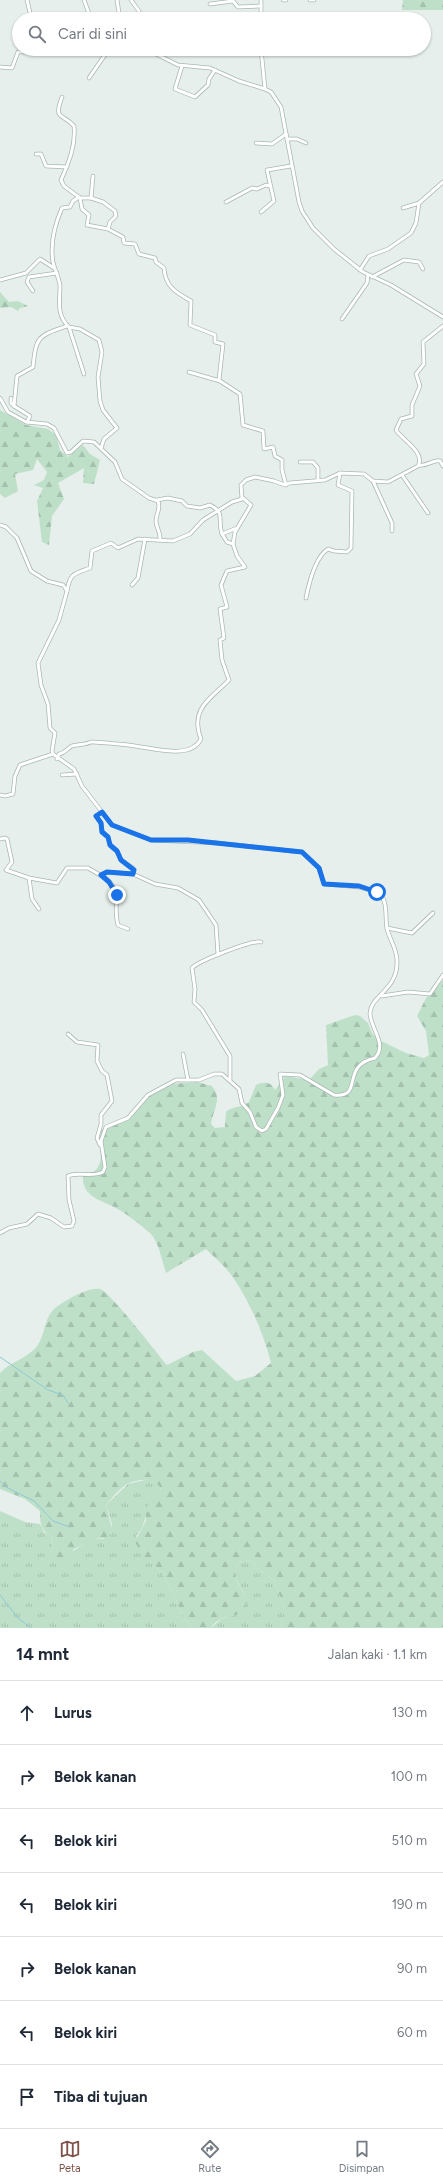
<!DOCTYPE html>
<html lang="id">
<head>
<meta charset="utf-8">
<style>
	body { margin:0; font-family:Figtree,sans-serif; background:#f2f2f3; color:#1f2937 }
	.stop { position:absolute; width:12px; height:12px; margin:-9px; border:3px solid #1a73e8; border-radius:50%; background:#fff }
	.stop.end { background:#1a73e8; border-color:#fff; box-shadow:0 1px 4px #0008 }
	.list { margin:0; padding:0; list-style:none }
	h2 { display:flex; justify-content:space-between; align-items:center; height:52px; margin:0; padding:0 16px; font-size:17px }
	h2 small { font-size:13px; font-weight:400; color:#747a83 }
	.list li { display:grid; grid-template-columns:26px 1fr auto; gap:12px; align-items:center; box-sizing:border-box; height:64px; padding:0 16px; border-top:1px solid #e0e1e3 }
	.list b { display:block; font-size:15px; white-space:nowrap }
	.list em { font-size:13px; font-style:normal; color:#747a83 }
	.icon { flex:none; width:22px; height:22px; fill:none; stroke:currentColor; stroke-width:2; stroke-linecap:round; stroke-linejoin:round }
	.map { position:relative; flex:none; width:443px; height:1628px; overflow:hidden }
	.search { position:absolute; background:#fff; box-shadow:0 1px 3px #0004; left:12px; right:12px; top:12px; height:44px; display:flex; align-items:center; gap:10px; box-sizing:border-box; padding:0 14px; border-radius:22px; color:#747a83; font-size:15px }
	.sheet { height:500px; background:#fff }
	nav { display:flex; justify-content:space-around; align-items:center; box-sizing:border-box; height:56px; border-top:1px solid #e0e1e3; background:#fff; font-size:11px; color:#747a83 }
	nav a { display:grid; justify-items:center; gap:2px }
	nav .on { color:#7f5249 }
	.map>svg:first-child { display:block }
</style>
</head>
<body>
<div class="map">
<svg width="443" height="1628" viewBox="0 0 443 1628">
	<defs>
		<pattern id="grass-tufts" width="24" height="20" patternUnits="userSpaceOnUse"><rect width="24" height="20" fill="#bfe0c8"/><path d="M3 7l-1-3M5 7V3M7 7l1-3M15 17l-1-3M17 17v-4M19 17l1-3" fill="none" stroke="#a4c1ad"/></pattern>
		<pattern id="forest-firs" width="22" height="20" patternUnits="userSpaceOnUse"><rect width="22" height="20" fill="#bfe0c8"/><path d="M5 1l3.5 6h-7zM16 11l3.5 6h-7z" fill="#a4c1ad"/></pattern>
	</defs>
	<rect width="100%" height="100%" fill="#e6efeb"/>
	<g fill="url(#grass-tufts)">
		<path d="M149 1479 159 1484 161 1489C142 1505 151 1519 136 1536L146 1557 162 1573 174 1594 181 1613 192 1628H0V1511L25 1522 40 1524 44 1532 51 1536 54 1557C59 1556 64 1555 69 1553 79 1549 91 1536 103 1539L110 1534 112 1524 106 1505 128 1484Z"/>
		<path d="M251 1560 257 1568 274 1580 284 1607V1617L280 1626 282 1628H211L221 1619 235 1615 247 1602C243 1585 229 1581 239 1562Z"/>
	</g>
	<g fill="url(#forest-firs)">
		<polygon points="403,0 443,0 443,10 402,10"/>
		<polygon points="0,292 9,302 18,301 28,306 20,308 18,311 11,307 0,308"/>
		<polygon points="0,410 26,425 48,429 56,435 60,450 68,457 83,445 90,454 100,460 94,484 83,483 84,468 58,483 64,499 52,516 49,545 42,542 37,501 43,488 34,485 44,480 47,472 37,459 33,470 15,474 18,491 5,498 0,494"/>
		<path d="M443 980V1628H282L280 1626 284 1617V1607L274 1580 257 1568 251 1560 239 1562C229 1581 243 1586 247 1602 241 1624 223 1609 211 1628H192L181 1613 174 1594 162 1573 140 1552 135 1541 146 1521V1510L152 1497 161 1489C155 1476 138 1479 127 1484 119 1489 112 1498 106 1505L112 1529 108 1538H98L74 1549 71 1553 70 1563 62 1568C51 1563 54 1547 51 1536 40 1530 40 1522 40 1511L25 1499 0 1489V1373C10 1362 28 1358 37 1346 45 1335 44 1320 53 1310 61 1302 89 1286 100 1289 110 1292 157 1353 167 1365L193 1352 202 1350 236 1381 255 1376 271 1363C263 1332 250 1302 232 1276 225 1266 215 1258 206 1249L166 1273C162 1261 159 1242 150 1233 139 1224 125 1212 112 1206 97 1199 82 1195 83 1176 111 1169 96 1149 101 1130L125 1120 144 1098 171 1084 197 1082 212 1086C223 1099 213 1109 211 1124L215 1128 225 1127 226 1112C232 1106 242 1108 249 1102L256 1085C265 1081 271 1082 275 1090L285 1076 309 1080 319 1069 328 1065 326 1025 355 1015 360 1016 368 1023 372 1033 379 1040 406 1053 424 1058 429 1055 426 1031 417 1016 426 998Z"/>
	</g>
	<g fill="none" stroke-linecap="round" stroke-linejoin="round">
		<g stroke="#8ec9d4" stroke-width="1">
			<polyline points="0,1357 48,1390 63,1395 68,1403"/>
			<polyline points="0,1481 6,1487 34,1501 53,1521 70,1527"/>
			<polyline points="0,1595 18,1618 31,1628"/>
		</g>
		<defs>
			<g id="minor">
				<polyline points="27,0 31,17 34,19"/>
				<polyline points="84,0 91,19"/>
				<polyline points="117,0 120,19"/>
				<polyline points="131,0 139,11"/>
				<polyline points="261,0 261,19"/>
				<polyline points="283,0 286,0"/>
				<polyline points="310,0 314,0"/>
				<polyline points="210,4 233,1 238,7 261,6"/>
				<polyline points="132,49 152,52 178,65 210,68 239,81 265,89"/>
				<polyline points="261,49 265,89 271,92 281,107 299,202 302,211 313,228 334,249 363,272 391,285 443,317"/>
				<polyline points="182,66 175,89 195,97 208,85 209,79 215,70"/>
				<polyline points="0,67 12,68 18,52 24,52 25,49"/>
				<polyline points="89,78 109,49"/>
				<path d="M62 97C53 121 63 113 74 126 76 145 69 162 61 180L64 186 80 198 82 209 89 215 87 225 108 229 123 237 124 243 135 244 139 254 155 258 156 262 164 268C165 287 177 293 191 301L190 325 215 335V342L223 344 219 380"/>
				<polyline points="287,139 297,139 306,143"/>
				<polyline points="256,143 272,144 286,134"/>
				<polyline points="36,154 41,154 46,166 67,167"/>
				<path d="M79 197 73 201 70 207 62 208C55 224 50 244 53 262 55 271 59 277 60 286 60 301 56 315 69 327L80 329 99 340 102 352 98 377 100 401 103 410 117 428 104 439 101 448"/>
				<polyline points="80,198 91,198 93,176"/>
				<polyline points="91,198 103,202 115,211 116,216 110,222 108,229"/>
				<polyline points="226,202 252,188 257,189 266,185 270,186"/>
				<polyline points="403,208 419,203"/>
				<polyline points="261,212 274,201 267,170 291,166"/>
				<polyline points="360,270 369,256 388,249 411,233 416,223 419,203 443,182"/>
				<polyline points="372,277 404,260 419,262 423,269"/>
				<polyline points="0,280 26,273 40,259 54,268"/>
				<polyline points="33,291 27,282 29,277 57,273"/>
				<polyline points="342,319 367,283 368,275"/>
				<polyline points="69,327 84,374"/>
				<polyline points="189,372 220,381 240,394 243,425 263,431 264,449 273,447 275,456 282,460 282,470 286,485"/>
				<path d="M0 398 8 412 26 422 47 424 54 428 67 453 71 452 83 441 94 442 115 462 122 479 149 498 158 501C161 510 156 513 156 521 156 528 161 532 160 540"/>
				<polyline points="11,398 11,403 14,406"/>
				<path d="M27 422 30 416 14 406 17 376 33 367C36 336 38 336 67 326"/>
				<polyline points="300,462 313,462 318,468 318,480"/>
				<path d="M419 465C427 467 433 459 440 461L443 466"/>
				<polyline points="402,475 428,513"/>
				<polyline points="373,481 392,523 392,531"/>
				<path d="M157 500 168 498 182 501 187 506 200 508 210 505C226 513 217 520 222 534L237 528"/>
				<path d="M0 525 6 527 17 538 31 571 47 581 63 585 67 591 59 620 38 663 41 685 48 704 50 728 55 733 52 751 53 754 74 769 82 786 112 825 151 840 217 843 302 852 319 868 324 884 359 887 380 893C388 903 385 918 387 929 390 940 397 949 397 961 398 990 371 995 370 1013 370 1028 388 1044 375 1058 339 1066 365 1098 334 1095L300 1075 280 1074 283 1095 278 1108 266 1129 262 1131 256 1127 250 1112 242 1103 239 1089 222 1074H214L199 1080H176L148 1095 128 1118 106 1127 101 1141 105 1167 103 1172C92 1178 76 1171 68 1176L69 1200 74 1221 72 1226 64 1227 51 1218 38 1214 27 1224 9 1228 0 1233"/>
				<polyline points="222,534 227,542 233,544"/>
				<polyline points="132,585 138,578 145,539"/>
				<path d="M67 591C70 573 74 574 90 568L92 551 111 543 118 548 138 539 173 541 190 534 203 520 232 502 242 499 241 485 246 480 255 477 274 481 285 485 290 483 325 480 340 473 364 474 373 481 388 482 418 466C426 452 401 439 396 430L401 419 412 416V405L420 386 416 374 424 364 423 342 443 326"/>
				<path d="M306 598C309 583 315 557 328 549L334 551 347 552 351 548 352 491 338 485 340 473"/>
				<path d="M57 759 59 754C66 753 66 749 72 746 79 744 85 745 91 742 107 743 124 744 141 747 158 749 191 759 201 739 189 708 212 698 229 680L222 660 220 640 224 638 220 609 227 607 221 585 227 571 245 567 237 556 233 544 235 532 251 505 243 498"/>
				<polyline points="62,775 77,774"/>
				<polyline points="0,795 5,796 13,794 15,776 20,765 53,754"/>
				<polyline points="0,839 5,838 7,839 12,862 6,870 29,878 57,883 67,868 88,868 100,875 107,872 133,874 133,868 121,860 117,851 110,845 108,837 102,831 101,823 96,816 102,812"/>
				<polyline points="133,874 155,884 178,888 199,900 216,925 218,955"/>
				<path d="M101 875C125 890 112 904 118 925L128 929"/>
				<polyline points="29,878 32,899 39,909"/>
				<polyline points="387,928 412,933 433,913"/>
				<polyline points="382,996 408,992 430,994 443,975"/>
				<polyline points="68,1034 77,1042 98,1045 97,1061 102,1071 107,1075 112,1101 101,1115 101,1124 97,1138 100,1145"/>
				<polyline points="183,1054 188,1080"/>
				<path d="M230 1080V1056L202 1010 194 1002 195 989 192 968C198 961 252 940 261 942"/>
			</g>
		</defs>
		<use href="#minor" stroke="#a8b8b2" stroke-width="4.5"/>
		<use href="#minor" stroke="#fff" stroke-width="3"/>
	</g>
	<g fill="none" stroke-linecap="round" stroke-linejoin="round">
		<polyline stroke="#1a73e8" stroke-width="5" points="117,895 109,882 101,875 107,872 133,874 134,870 121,860 117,851 110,845 108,837 102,832 101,823 96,816 102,812 112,825 151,840 188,840 302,852 319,868 324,884 359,886 377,892"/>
	</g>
</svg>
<div class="stop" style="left:377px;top:892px"></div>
<div class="stop end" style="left:117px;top:895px"></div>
<div class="search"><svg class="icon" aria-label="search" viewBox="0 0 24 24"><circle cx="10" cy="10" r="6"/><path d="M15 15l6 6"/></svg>Cari di sini</div>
</div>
<section class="sheet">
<h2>14 mnt<small>Jalan kaki · 1.1 km</small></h2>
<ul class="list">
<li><svg class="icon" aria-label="ahead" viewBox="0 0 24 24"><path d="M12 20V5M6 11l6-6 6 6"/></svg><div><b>Lurus</b></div><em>130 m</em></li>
<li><svg class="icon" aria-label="right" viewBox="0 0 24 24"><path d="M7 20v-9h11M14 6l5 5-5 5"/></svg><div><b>Belok kanan</b></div><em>100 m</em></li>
<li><svg class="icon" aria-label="left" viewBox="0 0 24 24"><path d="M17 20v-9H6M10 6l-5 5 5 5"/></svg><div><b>Belok kiri</b></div><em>510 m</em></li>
<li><svg class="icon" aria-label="left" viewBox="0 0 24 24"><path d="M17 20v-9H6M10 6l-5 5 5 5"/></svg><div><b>Belok kiri</b></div><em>190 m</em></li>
<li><svg class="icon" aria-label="right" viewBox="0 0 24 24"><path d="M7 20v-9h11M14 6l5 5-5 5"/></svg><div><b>Belok kanan</b></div><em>90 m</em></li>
<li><svg class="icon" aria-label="left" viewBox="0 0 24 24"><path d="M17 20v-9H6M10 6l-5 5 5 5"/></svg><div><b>Belok kiri</b></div><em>60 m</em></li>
<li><svg class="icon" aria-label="arrive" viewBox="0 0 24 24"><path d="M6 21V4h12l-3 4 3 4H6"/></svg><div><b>Tiba di tujuan</b></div></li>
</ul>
</section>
<nav>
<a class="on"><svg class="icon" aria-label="map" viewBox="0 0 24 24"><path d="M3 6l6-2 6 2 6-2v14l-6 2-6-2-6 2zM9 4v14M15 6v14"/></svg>Peta</a>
<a><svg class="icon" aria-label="directions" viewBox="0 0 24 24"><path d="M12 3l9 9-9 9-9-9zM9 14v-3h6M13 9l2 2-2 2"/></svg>Rute</a>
<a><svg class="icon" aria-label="saved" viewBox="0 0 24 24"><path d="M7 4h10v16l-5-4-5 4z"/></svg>Disimpan</a>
</nav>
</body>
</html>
